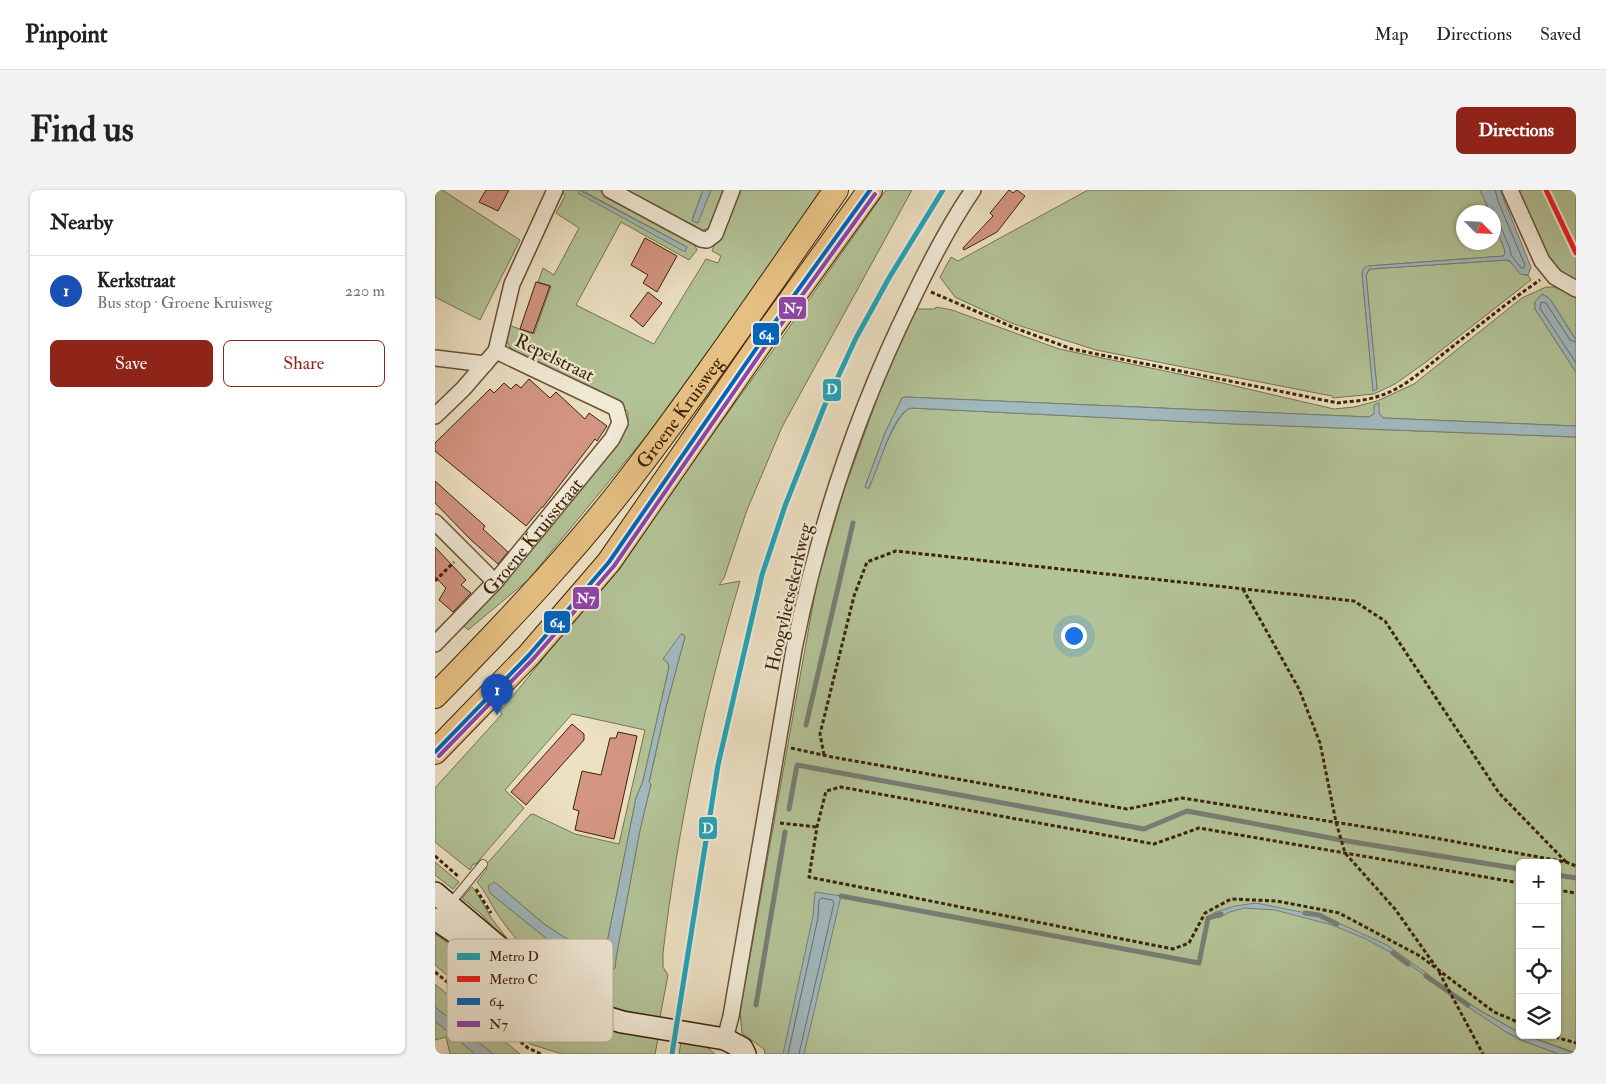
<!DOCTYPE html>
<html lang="en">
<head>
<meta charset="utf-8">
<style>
	body { margin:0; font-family:"IM FELL Double Pica",serif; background:#f2f2f2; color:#222 }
	.controls { position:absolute; right:15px; bottom:15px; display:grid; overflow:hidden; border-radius:8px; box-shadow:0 1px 4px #0004 }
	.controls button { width:45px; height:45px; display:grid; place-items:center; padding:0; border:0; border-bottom:1px solid #e0e0e0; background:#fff; color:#222; font:25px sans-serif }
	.compass { position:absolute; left:1021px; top:15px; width:45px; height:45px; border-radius:50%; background:#fff; box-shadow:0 1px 4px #0004; rotate:114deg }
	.you { position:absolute; left:638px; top:445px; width:18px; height:18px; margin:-12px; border:4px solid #fff; border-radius:50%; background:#1a73e8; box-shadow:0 0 0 8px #1a73e833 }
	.badge { display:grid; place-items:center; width:32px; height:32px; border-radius:50%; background:#8f2418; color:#fff; font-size:16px; font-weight:700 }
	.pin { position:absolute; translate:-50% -41px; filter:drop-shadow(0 1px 2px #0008) }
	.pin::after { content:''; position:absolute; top:26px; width:18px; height:15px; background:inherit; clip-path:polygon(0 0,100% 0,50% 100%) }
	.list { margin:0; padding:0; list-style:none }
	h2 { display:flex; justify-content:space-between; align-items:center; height:65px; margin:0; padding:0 20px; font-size:21px }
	h2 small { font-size:16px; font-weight:400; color:#767676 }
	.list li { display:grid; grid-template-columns:32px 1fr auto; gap:15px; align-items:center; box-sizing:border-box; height:70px; padding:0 20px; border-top:1px solid #e0e0e0 }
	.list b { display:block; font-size:19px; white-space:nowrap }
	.list p { margin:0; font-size:16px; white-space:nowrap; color:#767676 }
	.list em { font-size:16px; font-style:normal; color:#767676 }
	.actions { display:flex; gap:10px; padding:15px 20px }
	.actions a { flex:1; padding:11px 0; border:1px solid #8f2418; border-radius:8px; text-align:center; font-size:18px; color:#8f2418 }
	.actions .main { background:#8f2418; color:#fff }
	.icon { flex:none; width:28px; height:28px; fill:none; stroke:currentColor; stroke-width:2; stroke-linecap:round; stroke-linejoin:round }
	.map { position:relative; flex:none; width:1141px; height:864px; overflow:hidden; border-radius:8px }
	header { display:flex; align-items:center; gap:30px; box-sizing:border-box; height:70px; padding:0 25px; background:#fff; border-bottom:1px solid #e0e0e0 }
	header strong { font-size:24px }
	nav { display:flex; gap:28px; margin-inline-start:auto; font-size:18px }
	.intro { display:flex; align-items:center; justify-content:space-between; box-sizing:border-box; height:120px; padding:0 30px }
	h1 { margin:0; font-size:35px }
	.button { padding:12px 22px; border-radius:8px; background:#8f2418; color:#fff; font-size:18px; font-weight:700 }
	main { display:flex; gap:30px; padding:0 30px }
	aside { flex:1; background:#fff; border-radius:8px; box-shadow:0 1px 4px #0004 }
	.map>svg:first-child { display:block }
</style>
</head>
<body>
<header>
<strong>Pinpoint</strong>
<nav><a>Map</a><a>Directions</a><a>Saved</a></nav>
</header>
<div class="intro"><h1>Find us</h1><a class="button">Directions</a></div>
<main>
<aside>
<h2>Nearby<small></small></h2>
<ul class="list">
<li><span class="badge" style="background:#1a4fb4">1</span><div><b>Kerkstraat</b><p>Bus stop · Groene Kruisweg</p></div><em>220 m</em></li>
</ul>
<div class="actions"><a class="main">Save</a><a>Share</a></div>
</aside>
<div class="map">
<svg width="1141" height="864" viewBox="0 0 1141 864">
	<rect width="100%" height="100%" fill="#ede1c4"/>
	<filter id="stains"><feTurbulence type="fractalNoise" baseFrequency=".004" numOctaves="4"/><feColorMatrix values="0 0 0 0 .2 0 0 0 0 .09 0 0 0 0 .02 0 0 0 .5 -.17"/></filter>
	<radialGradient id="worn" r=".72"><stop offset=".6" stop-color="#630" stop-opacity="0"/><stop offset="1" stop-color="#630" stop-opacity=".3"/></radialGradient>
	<g fill="#b3c498" stroke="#777450" fill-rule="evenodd">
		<polygon points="0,0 7,0 85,50 45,130 0,107"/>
		<path d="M127 0H144V3L250 61 252 57 146 0H164L257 50 262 60 254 70 186 32 141 115 219 154 271 69 283 73 286 66 277 61 302 0H390L213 244 93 390 33 440 29 436 80 380 147 298 193 235V222L186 215 78 160C70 154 71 144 73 135L99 144 116 96 103 92 108 78 119 85 144 38 121 23 130 6Z"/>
		<polygon points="185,0 268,0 257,30 262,33 276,0 293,0 276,37 266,41"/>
		<path d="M451 0H477L347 237 312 320 289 388 284 395 305 391C269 512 243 637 228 763V777L233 785 225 827C202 824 181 819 159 811L156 804 157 801 131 786 116 775 108 776C93 764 72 739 61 722 55 712 50 701 42 692L52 679 50 676 95 625 98 624 140 644 184 654 210 540 137 524 70 600 89 618 41 674H38L35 680 0 652V598L67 524 65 521C104 476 139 428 175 381 271 257 361 128 451 0ZM248 444 250 447 231 517 214 593 216 594 205 640 181 768 180 778 174 781 133 763 112 749 55 703 62 694 109 734 129 747 164 765 170 763 201 608 208 591 234 477 233 473 228 469Z"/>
		<path d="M653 0H1045L1055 22H1028V52H1058L1059 32 1070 61 1069 66 933 76 928 80 927 83 938 200 942 199 931 85 935 79 1072 70C1081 74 1081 85 1093 85L1096 90 991 172 960 194 939 204 898 208 897 206 661 160 576 133 524 109 520 107 505 87 516 67 523 71Z"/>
		<polygon points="1082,0 1141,0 1141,93 1121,79 1114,70"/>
		<path d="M1111 97H1119L1141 106V150L1115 109 1107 104 1100 112V119L1141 182V236L948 228 944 223 943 213 939 224 934 227 470 207 467 208 450 243 430 297 434 298C441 281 460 222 476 218L800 234 1141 247V863L1090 845H1122V673H1085V843L1044 820 1029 810 1071 842 1086 850 1124 864H330L329 859 307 843 305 822 382 392 409 300 446 198 475 126 480 119H500L501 117 517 120 624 159 783 192 899 219 919 217 942 211 979 194 1087 108Z"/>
		<polygon points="0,672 24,692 18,699 0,685"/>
		<polygon points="37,697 41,702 57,729 78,756 77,757 45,723 27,708"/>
		<polygon points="0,744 21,759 22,764 117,824 137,834 139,831 145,829 199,845 223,849 220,864 127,864 95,854 0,775"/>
		<polygon points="0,794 85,864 58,864 0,817"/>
		<polygon points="0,831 40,864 15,864 11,847 0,850"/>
		<polygon points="246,852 272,857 280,864 244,864"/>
	</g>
	<g fill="#a0bac0" stroke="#787e76">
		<polygon points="144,0 252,57 250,62 143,3"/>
		<polygon points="268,0 276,0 263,33 257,31"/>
		<polygon points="1045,0 1065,0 1096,77 1093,85 1085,84 1075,71 1072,70 934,79 931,85 942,199 938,201 927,83 929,78 933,76 1069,66 1070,61 1059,32 1058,22 1055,22"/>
		<polygon points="1107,104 1115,109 1141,150 1141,182 1100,119 1100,112"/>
		<path d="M470 207 934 227 939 224V215L944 213V223L948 228 1141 236V247L800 234 476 218C457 222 443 282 433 299L430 297 450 243 467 208Z"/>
		<polygon points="246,444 248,444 250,447 231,517 214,592 216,594 205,640 181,768 180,778 174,781 133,763 112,749 55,703 53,696 59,692 62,694 109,734 129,747 164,765 170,763 201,608 208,591 234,477 233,473 228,469"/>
		<polygon points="380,702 406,706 369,864 348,864 378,726"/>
		<polygon points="821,713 876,724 908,735 952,755 994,785 995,789 964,767 929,748 897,735 840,720 809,718 795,722 783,728 778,723 800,716"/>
		<polygon points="1029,810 1044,820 1085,843 1085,845 1090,845 1141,864 1124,864 1086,850 1071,842 1027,813"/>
		<polygon points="0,817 58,864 40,864 0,831"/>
	</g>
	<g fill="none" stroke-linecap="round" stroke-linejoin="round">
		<g stroke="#6e6e64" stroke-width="1">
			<polyline points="1058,32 1062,32 1065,35 1075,59 1076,65 1086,78 1089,78 1090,75 1063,11 1060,0"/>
			<polyline points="1141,152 1135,150 1111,113 1106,112 1105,118 1141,173"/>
			<polyline points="353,864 383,728 384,710 387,708 397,710 399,713 364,864"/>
		</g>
		<g stroke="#787e76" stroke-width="5">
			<polyline points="371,535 418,333"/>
			<polyline points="354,619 362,575 709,639 752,621 906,650 1085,679"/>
			<polyline points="1122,685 1141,688"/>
			<polyline points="406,706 764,773 773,728 786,724"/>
			<polyline points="870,723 884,725 902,734"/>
			<polyline points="958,763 973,774"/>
			<polyline points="991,786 1033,815"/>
			<polyline points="321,815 350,642"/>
		</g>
	</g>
	<g fill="#d49683" stroke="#3b2307">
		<polygon points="51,0 74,0 63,21 44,12"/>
		<polygon points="574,0 578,3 582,0 590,6 562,42 529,60 528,58 558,26 555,23"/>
		<polygon points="210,48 242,66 222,102 208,93 213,85 196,75"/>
		<polygon points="101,92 115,96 98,143 85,139"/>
		<polygon points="213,102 227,113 208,137 195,126"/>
		<polygon points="94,189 115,208 121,202 150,229 154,223 172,236 162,251 160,249 108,317 107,317 91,336 0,261 0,253 55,199 59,203 69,193 76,199 81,194 86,198"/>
		<polygon points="0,291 50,336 48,339 73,362 63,374 36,350 0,313"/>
		<polygon points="0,357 31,390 26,395 36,403 18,422 4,410 11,398 0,387"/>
		<polygon points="137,534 149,544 149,550 91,615 76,602"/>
		<polygon points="183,542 202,546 179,649 140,640 144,621 138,619 147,581 166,585 175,548 181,548"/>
	</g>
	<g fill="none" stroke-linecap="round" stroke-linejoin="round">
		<defs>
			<polyline id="lane" points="14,715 48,674"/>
			<g id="street">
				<polyline points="175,0 266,49 272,50 280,44 297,0"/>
				<polyline points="1075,0 1107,71 1120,87 1141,99"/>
				<polyline points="0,168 50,174"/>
				<polyline points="0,226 28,199 61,161 77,94 120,0"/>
				<polyline points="0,332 60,392"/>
				<path id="s1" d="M0 454 60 392 177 249 185 233 181 218 61 161"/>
				<path d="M290 849 296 826 359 459C383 339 422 222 476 112 494 74 514 35 538 0"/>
			</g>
			<g id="secondary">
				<polyline points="0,703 65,758 72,770 98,790 127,808 158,823 187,832 290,849 307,858 310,864"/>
				<polyline points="0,729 57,767 68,769"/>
			</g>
			<g id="primary">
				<path id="s2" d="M0 506C72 432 144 357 206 274 274 185 337 91 401 0"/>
				<polyline points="0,562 94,465 174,372 332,143 435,0"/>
			</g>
		</defs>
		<use href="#lane" stroke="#685236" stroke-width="10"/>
		<use href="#street" stroke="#685236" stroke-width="18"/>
		<use href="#secondary" stroke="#3b2307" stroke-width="24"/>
		<use href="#primary" stroke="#3b2307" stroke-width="26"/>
		<g stroke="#3b2307" stroke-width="3" stroke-dasharray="4 2.5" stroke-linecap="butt">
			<path d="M496 102 580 138 637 159 903 213C916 211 931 211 944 206 968 199 988 180 1008 164 1040 139 1071 113 1105 90"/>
			<polyline points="0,391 19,372"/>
			<polyline points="808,399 864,499 885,553 901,632 910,663 960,719 1001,777"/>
			<polyline points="356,558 397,567 692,619 747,608 1000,648 1131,672 1141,676"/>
			<polyline points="389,565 385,544 419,406 432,372 461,361 919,411 950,431 1064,603 1131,672"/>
			<polyline points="345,633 382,637"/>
			<polyline points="0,666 24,687"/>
			<polyline points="1085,693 764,638 719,654 406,597 391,601 382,637 374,687 738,759 754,753 770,723 796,709 842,711 904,723 985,766 1059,822 1085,833"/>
			<polyline points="41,699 56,723"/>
			<polyline points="1122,700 1141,703"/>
			<polyline points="0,782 93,858 106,864"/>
			<polyline points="1004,782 1048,864"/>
			<polyline points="1114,845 1141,853"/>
		</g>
		<use href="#lane" stroke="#f3ecd9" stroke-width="8"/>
		<use href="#street" stroke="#f3ecd9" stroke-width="15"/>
		<use href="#secondary" stroke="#f3ecd9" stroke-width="21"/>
		<use href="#primary" stroke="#e6c082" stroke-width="24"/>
		<defs>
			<polyline id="bus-1" points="0,562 94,465 174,372 332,143 435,0"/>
			<polyline id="bus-2" points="4,566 98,469 179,376 337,147 440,4"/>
		</defs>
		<use href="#bus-1" stroke="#f3ecd9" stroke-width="8"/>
		<use href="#bus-2" stroke="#f3ecd9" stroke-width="8"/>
		<use href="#bus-1" stroke="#0065bd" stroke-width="4"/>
		<use href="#bus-2" stroke="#8e44ad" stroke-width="4"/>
		<defs>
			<polyline id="metro-1" points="237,864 283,575 327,385 350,316 389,217 421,148 454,88 508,0"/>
			<polyline id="metro-2" points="1111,0 1141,63"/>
		</defs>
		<use href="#metro-1" stroke="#f3ecd9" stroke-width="9"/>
		<use href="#metro-2" stroke="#f3ecd9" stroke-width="9"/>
		<use href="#metro-1" stroke="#21a5bc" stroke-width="5"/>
		<use href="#metro-2" stroke="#ef1f1f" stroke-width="5"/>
	</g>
	<g text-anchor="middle" stroke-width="4.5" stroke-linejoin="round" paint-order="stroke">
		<g font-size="19" fill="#3b2307" stroke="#f3ecd9">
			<text transform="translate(120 167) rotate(26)" y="7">Repelstraat</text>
			<text dy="7" stroke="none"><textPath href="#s2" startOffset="375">Groene Kruisweg</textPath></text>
			<text dy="7" stroke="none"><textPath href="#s1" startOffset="145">Groene Kruisstraat</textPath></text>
			<text transform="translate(353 407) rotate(-77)" y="7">Hoogvlietsekerkweg</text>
		</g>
	</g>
	<rect x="12" y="749" width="166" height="103" rx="8" fill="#f3ecd9" stroke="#bcb09a" stroke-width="1"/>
	<rect x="22" y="763" width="23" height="7" fill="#21a5bc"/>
	<rect x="22" y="786" width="23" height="6" fill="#ef1f1f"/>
	<rect x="22" y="808" width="23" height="7" fill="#0065bd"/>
	<rect x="22" y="831" width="23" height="6" fill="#8e44ad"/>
	<g font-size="14" fill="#3b2307">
		<text x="54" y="771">Metro D</text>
		<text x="54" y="794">Metro C</text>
		<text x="54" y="816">64</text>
		<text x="54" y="839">N7</text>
	</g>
	<g stroke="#f3ecd9" stroke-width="2">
		<rect x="343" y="106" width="29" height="24" rx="5" fill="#8e44ad"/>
		<rect x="317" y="132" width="28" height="24" rx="5" fill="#0065bd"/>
		<rect x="387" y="188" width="20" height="24" rx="5" fill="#21a5bc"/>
		<rect x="137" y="396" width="28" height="24" rx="5" fill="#8e44ad"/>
		<rect x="108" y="420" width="28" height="24" rx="5" fill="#0065bd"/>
		<rect x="263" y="626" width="20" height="24" rx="5" fill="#21a5bc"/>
	</g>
	<g font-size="14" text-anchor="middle" font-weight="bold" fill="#fff">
		<text x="358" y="123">N7</text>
		<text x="331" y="149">64</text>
		<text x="397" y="204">D</text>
		<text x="151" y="413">N7</text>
		<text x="122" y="437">64</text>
		<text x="273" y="643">D</text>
	</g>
	<rect width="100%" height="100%" filter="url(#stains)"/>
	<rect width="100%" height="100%" fill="url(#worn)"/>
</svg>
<div class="controls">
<button>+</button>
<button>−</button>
<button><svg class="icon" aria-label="locate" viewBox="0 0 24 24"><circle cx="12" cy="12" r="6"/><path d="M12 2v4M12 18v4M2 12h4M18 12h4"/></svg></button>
<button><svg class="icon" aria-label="layers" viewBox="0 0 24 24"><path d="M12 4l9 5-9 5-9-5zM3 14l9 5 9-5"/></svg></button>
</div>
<svg class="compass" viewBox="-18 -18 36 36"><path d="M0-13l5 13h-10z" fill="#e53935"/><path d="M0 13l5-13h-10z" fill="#767676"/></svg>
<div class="you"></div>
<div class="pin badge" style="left:62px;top:525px;background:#1a4fb4">1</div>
</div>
</main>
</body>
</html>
